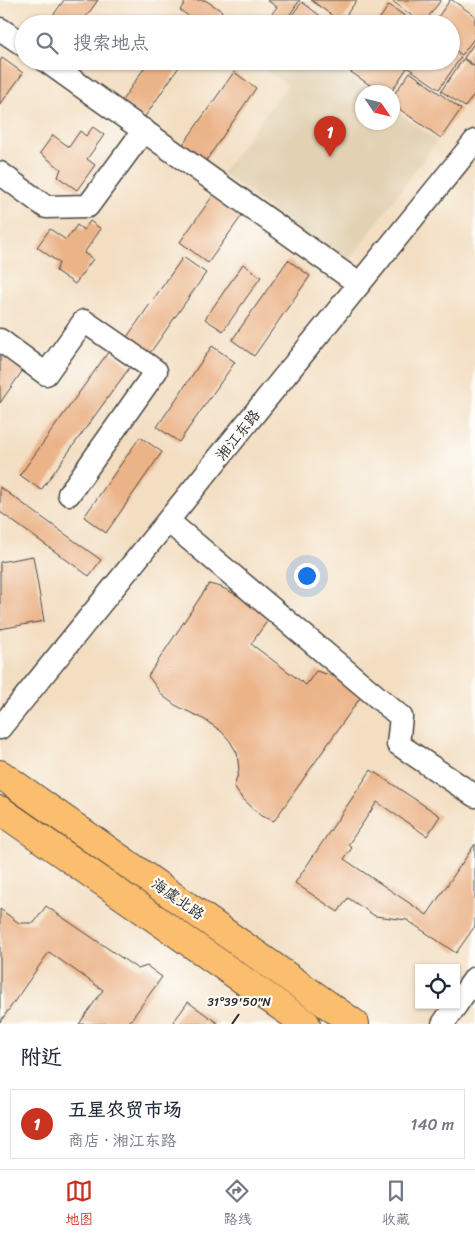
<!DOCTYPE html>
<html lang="zh">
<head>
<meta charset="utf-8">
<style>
	body { margin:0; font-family:Sriracha,"LXGW WenKai TC",sans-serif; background:#f2f2f3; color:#1f2937 }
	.controls { position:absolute; right:15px; bottom:15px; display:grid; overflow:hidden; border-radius:0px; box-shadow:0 1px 4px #0004 }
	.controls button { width:45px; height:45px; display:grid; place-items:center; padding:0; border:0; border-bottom:1px solid #e0e1e3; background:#fff; color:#1f2937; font:25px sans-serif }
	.compass { position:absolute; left:355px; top:85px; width:45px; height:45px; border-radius:50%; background:#fff; box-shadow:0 1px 4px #0004; rotate:125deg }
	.you { position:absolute; left:306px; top:575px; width:18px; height:18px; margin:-12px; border:4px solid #fff; border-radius:50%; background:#1a73e8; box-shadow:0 0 0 8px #1a73e833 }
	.badge { display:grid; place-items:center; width:32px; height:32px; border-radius:50%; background:#c8321e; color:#fff; font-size:16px; font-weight:700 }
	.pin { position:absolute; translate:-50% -41px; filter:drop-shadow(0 1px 2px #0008) }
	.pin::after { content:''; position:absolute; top:26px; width:18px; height:15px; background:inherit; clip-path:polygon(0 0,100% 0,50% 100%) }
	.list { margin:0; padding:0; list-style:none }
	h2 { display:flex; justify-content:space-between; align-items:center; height:65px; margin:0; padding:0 20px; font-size:21px }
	h2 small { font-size:16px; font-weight:400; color:#747a83 }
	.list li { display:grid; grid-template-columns:32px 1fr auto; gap:15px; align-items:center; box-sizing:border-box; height:70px; margin:0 10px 10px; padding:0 10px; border:1px solid #e0e1e3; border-radius:0px }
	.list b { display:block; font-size:19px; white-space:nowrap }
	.list p { margin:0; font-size:16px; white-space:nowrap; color:#747a83 }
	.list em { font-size:16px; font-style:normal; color:#747a83 }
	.icon { flex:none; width:28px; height:28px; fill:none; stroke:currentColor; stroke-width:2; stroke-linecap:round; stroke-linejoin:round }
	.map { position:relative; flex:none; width:475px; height:1024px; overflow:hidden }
	.search { position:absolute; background:#fff; box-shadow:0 1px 4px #0004; left:15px; right:15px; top:15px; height:55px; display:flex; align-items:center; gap:12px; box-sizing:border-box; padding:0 18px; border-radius:28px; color:#747a83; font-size:19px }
	.sheet { height:145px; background:#fff }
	nav { display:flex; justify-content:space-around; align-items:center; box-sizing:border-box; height:70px; border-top:1px solid #e0e1e3; background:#fff; font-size:14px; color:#747a83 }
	nav a { display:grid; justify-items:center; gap:2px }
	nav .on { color:#c8321e }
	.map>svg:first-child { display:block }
</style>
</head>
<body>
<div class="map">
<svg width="475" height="1024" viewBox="0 0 475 1024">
	<rect width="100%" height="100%" fill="#fdfcf7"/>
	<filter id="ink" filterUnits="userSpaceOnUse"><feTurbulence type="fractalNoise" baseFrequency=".02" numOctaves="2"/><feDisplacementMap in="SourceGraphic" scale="10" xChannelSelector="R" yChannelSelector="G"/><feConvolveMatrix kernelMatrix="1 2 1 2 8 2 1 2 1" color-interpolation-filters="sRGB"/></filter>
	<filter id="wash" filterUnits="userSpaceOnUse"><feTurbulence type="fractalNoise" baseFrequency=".0096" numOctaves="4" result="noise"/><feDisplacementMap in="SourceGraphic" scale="20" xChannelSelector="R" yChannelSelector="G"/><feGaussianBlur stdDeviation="1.12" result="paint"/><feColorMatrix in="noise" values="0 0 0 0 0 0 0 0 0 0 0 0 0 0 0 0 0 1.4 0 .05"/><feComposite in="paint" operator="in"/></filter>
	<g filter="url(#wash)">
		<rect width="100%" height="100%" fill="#f3dec2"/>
		<polygon fill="#e2d2b4" points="263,61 327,61 370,92 362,92 362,122 392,122 393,109 437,141 346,265 222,173 287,85 260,66"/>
		<g id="blocks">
			<g fill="#ebb388">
				<polygon points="64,0 98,0 81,24 47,24"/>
				<polygon points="187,0 205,0 222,11 213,24 199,24 180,10"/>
				<polygon points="267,0 300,0 283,24 264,24 277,7"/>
				<polygon points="311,0 357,0 341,22"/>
				<polygon points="391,0 441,0 423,24"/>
				<polygon points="450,0 452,0 475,16 475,37 462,55 451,47 451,24 433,24"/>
				<polygon points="302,2 331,24 298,24 299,22 291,16"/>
				<polygon points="389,5 416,24 376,24"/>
				<polygon points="475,42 475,66 464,58"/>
				<polygon points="451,50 461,57 439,89 404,65 406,61 451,61"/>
				<polygon points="2,58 23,73 0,105 0,61"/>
				<polygon points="463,59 475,67 475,93 465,107 441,91"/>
				<polygon points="149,61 183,61 144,118 121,102"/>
				<polygon points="354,61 397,61 407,68 391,92 380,92 348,70"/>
				<polygon points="234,72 256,88 205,162 182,146"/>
				<polygon points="410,72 461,109 441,138 392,104 392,97"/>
				<polygon points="93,127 104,135 87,159 95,165 77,190 58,177 61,169 40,153 53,135 69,147 80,131 86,136"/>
				<polygon points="214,194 243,214 208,263 180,242"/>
				<polygon points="90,221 101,229 84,253 93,259 75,284 56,271 59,263 37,247 50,229 66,240 77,225 84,230"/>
				<polygon points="183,257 206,273 150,353 127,337"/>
				<polygon points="288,260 310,276 254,356 232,340"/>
				<polygon points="243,264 261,277 223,331 205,319"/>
				<polygon points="212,346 235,362 179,442 157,427"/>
				<polygon points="2,351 25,367 0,403 0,354"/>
				<polygon points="109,351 130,367 41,490 20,475"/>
				<polygon points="140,437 162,452 106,533 84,517"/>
				<polygon points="0,487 101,560 89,576 0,512"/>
				<polygon points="33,556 44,621 0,629 0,562"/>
				<polygon points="209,584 221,587 246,600 260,610 268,620 251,644 306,685 316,671 340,678 351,687 360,698 274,821 261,816 241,797 234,787 239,770 237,753 230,741 221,731 205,720 175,705 163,696 148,676"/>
				<polygon points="371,770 440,816 427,836 377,802 348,845 352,848 344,859 427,915 475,844 475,926 456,953 407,920 375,916 348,898 338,912 295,883"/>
				<polygon points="46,906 138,969 147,966 162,977 128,1024 79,1024 103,990 49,952 0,1022 0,909 19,923 34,923"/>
				<polygon points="188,1002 219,1024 172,1024"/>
			</g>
		</g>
	</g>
	<g filter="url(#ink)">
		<use href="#blocks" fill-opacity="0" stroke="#494642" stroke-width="1"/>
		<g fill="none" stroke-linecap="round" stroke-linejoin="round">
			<defs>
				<g id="minor">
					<polyline points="0,29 24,45"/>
					<polyline points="46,61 359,284"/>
					<polyline points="0,173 46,207 88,206 144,130"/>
					<polyline points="0,340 46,374 84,321 156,371 69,494"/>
					<polyline points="168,521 401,717 398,744 475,796"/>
					<polyline points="0,728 475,141"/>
					<polyline points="456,1005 475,978"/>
					<polyline points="443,1024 456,1005"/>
				</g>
				<g id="major">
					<polyline points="0,774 355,1024"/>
					<polyline points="0,810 306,1024"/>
				</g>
			</defs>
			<use href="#minor" stroke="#494642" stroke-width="25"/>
			<use href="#major" stroke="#494642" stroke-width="30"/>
			<use href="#minor" stroke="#fff" stroke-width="22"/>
			<use href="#major" stroke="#fbbd6e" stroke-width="28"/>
		</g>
	</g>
	<path fill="none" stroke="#2b2b2b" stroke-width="2" d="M232 1024 239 1014"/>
	<g text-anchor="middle" stroke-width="4.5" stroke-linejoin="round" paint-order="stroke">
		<g font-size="15" fill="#2b2b2b" stroke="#fdfcf7">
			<text transform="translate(238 435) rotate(-51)" y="5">湘江东路</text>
			<text transform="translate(178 899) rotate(35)" y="5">海虞北路</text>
		</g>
	</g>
	<g font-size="12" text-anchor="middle" fill="#2b2b2b" stroke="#fdfcf7" stroke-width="4.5" stroke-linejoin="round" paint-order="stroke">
		<text x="239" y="1006">31°39'50"N</text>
	</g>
</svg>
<div class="controls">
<button><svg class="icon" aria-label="locate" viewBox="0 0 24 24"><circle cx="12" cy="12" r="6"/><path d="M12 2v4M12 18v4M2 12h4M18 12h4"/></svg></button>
</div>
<svg class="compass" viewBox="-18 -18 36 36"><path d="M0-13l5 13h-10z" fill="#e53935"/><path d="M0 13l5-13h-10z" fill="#747a83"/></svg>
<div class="you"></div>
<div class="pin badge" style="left:330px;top:157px">1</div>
<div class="search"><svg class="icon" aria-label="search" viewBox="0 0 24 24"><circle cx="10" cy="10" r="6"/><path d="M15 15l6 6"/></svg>搜索地点</div>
</div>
<section class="sheet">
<h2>附近<small></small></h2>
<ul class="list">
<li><span class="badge">1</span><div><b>五星农贸市场</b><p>商店 · 湘江东路</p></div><em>140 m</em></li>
</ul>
</section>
<nav>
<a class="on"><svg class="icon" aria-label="map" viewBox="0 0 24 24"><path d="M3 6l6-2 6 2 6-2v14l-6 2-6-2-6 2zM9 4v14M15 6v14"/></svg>地图</a>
<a><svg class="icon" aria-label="directions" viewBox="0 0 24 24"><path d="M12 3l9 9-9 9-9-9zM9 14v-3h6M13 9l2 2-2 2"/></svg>路线</a>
<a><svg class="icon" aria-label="saved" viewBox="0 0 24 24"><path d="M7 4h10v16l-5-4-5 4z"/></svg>收藏</a>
</nav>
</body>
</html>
